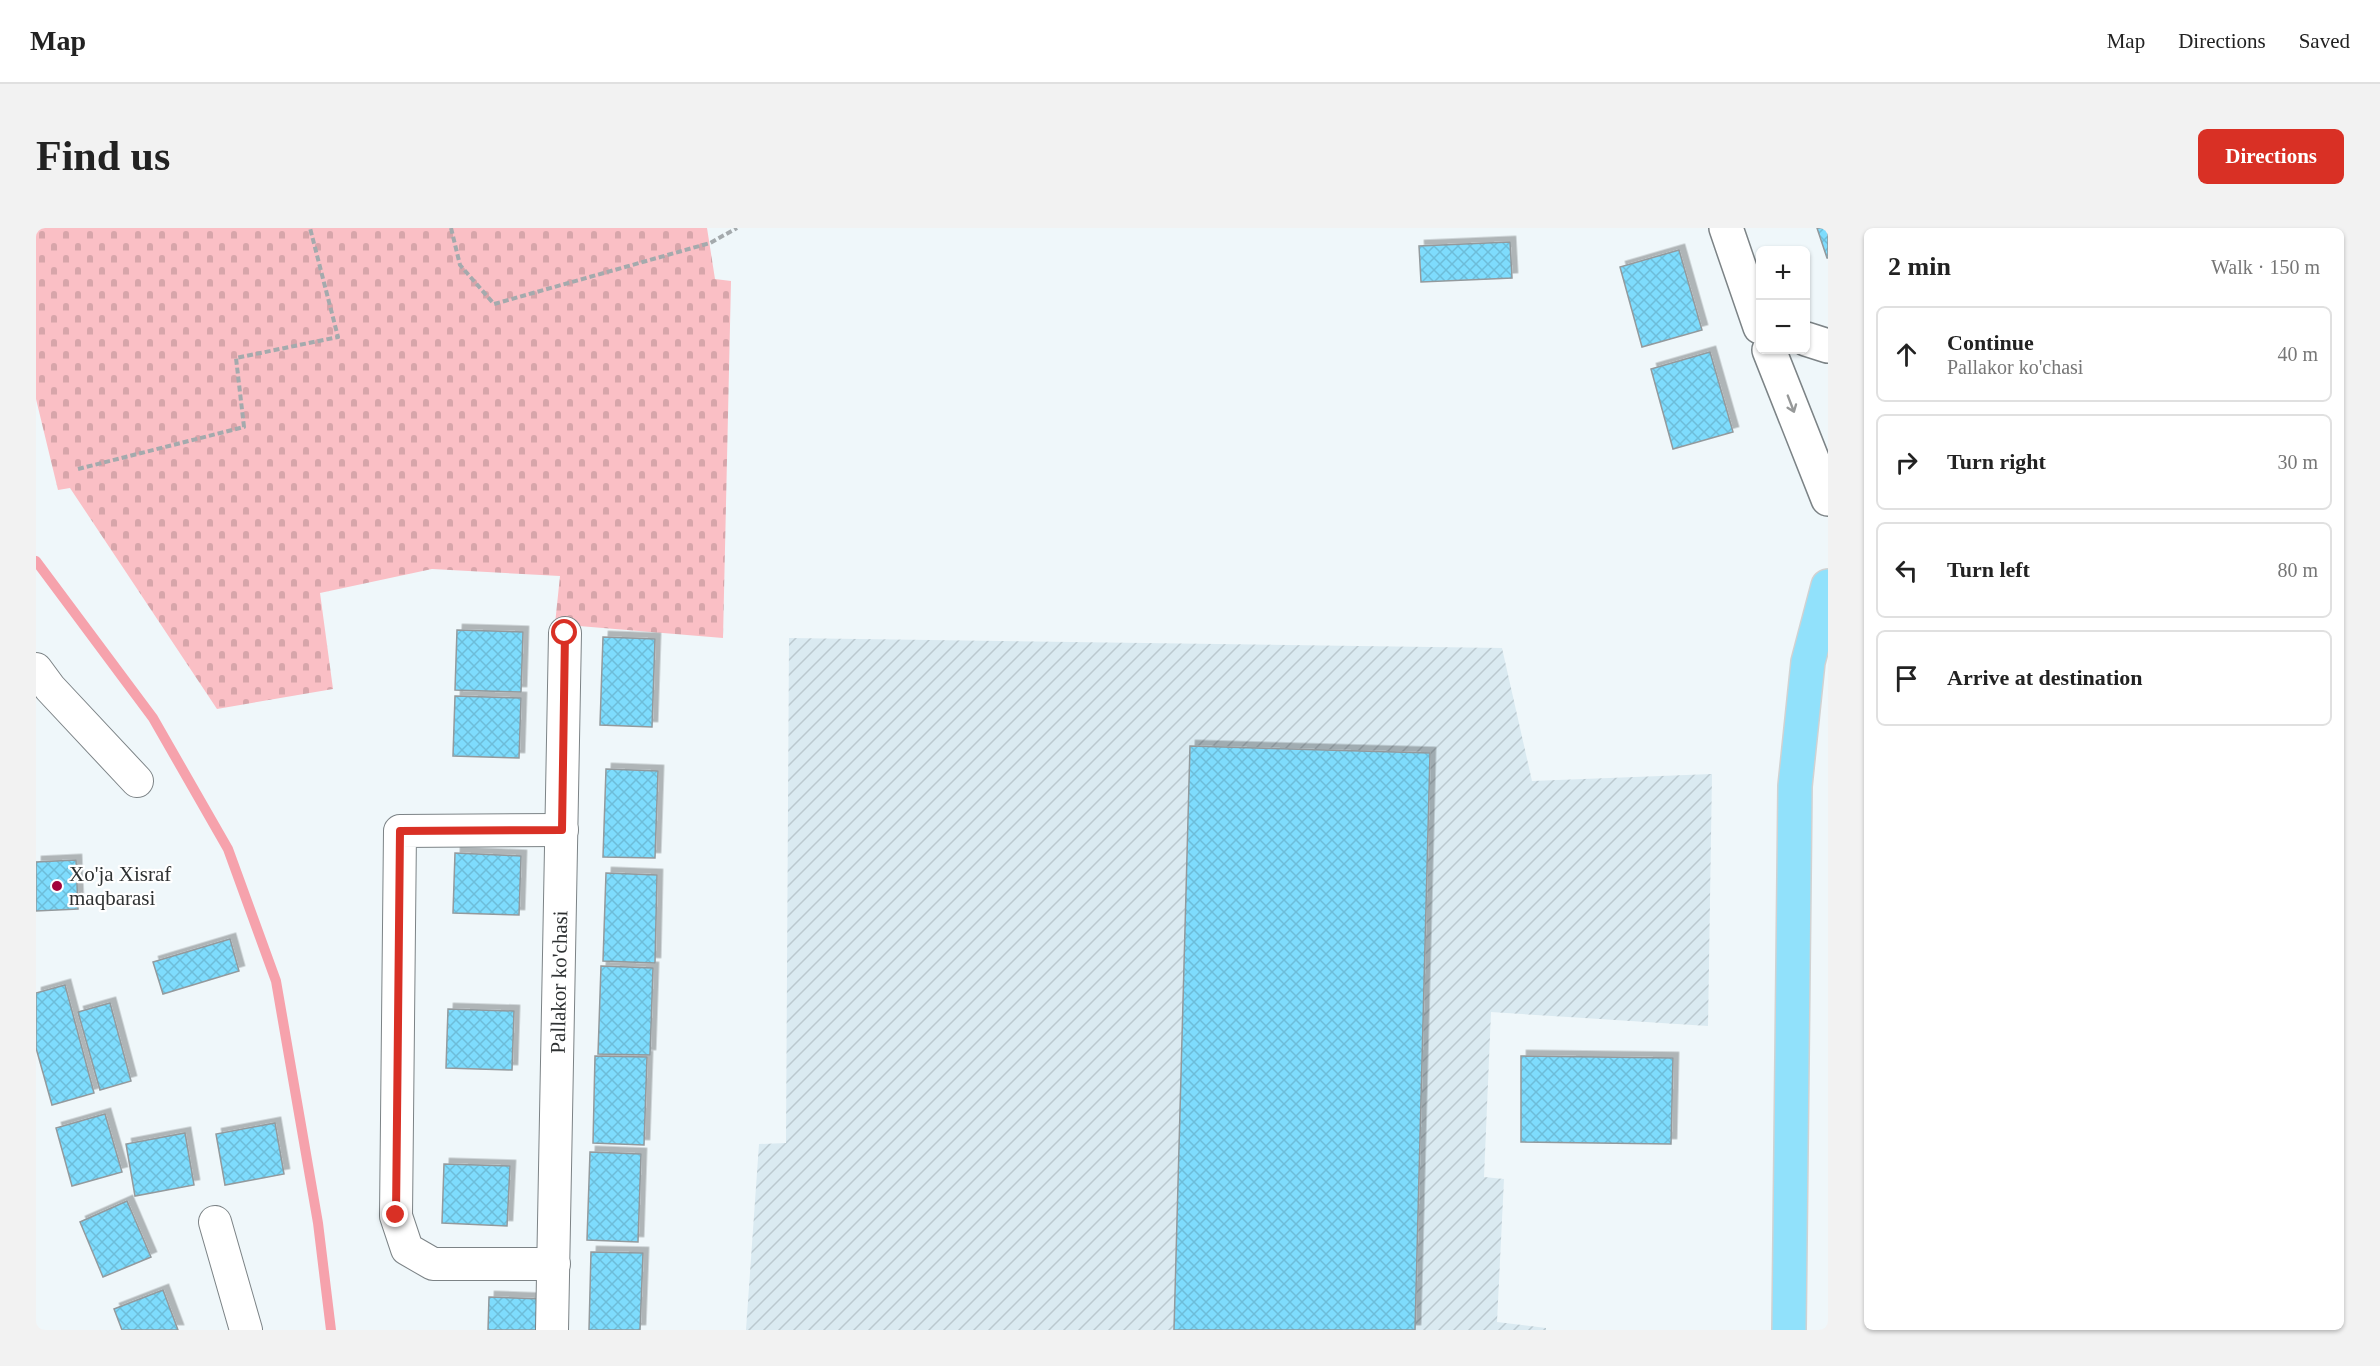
<!DOCTYPE html>
<html lang="en">
<head>
<meta charset="utf-8">
<style>
	body { margin:0; font-family:"Times New Roman",serif; background:#f2f2f2; color:#222 }
	.controls { position:absolute; right:18px; top:18px; display:grid; overflow:hidden; border-radius:9px; box-shadow:0 2px 4px #0004 }
	.controls button { width:54px; height:54px; display:grid; place-items:center; padding:0; border:0; border-bottom:2px solid #e0e0e0; background:#fff; color:#222; font:30px sans-serif }
	.stop { position:absolute; width:18px; height:18px; margin:-14px; border:4px solid #d93025; border-radius:50%; background:#fff }
	.stop.end { background:#d93025; border-color:#fff; box-shadow:0 2px 6px #0008 }
	.list { margin:0; padding:0; list-style:none }
	h2 { display:flex; justify-content:space-between; align-items:center; height:78px; margin:0; padding:0 24px; font-size:26px }
	h2 small { font-size:20px; font-weight:400; color:#767676 }
	.list li { display:grid; grid-template-columns:39px 1fr auto; gap:18px; align-items:center; box-sizing:border-box; height:96px; margin:0 12px 12px; padding:0 12px; border:2px solid #e0e0e0; border-radius:9px }
	.list b { display:block; font-size:22px; white-space:nowrap }
	.list p { margin:0; font-size:20px; white-space:nowrap; color:#767676 }
	.list em { font-size:20px; font-style:normal; color:#767676 }
	.icon { flex:none; width:33px; height:33px; fill:none; stroke:currentColor; stroke-width:2; stroke-linecap:round; stroke-linejoin:round }
	.map { position:relative; flex:none; width:1792px; height:1102px; overflow:hidden; border-radius:9px }
	header { display:flex; align-items:center; gap:36px; box-sizing:border-box; height:84px; padding:0 30px; background:#fff; border-bottom:2px solid #e0e0e0 }
	header strong { font-size:28px }
	nav { display:flex; gap:33px; margin-inline-start:auto; font-size:21px }
	.intro { display:flex; align-items:center; justify-content:space-between; box-sizing:border-box; height:144px; padding:0 36px }
	h1 { margin:0; font-size:42px }
	.button { padding:15px 27px; border-radius:9px; background:#d93025; color:#fff; font-size:21px; font-weight:700 }
	main { display:flex; gap:36px; padding:0 36px }
	aside { flex:1; background:#fff; border-radius:9px; box-shadow:0 2px 4px #0004 }
	.map>svg:first-child { display:block }
</style>
</head>
<body>
<header>
<strong>Map</strong>
<nav><a>Map</a><a>Directions</a><a>Saved</a></nav>
</header>
<div class="intro"><h1>Find us</h1><a class="button">Directions</a></div>
<main>
<div class="map">
<svg width="1792" height="1102" viewBox="0 0 1792 1102">
	<defs>
		<pattern id="industrial-furrows" width="10" height="10" patternUnits="userSpaceOnUse" patternTransform="scale(1.5)"><rect width="10" height="10" fill="#daeaf1"/><path d="M-1 1l2-2M0 10L10 0M9 11l2-2" fill="none" stroke="#bbc9cf"/></pattern>
		<pattern id="cemetery-stones" width="16" height="16" patternUnits="userSpaceOnUse" patternTransform="scale(1.5)"><rect width="16" height="16" fill="#fabfc5"/><path d="M2 7V4a2 2 0 0 1 4 0v3zM10 15v-3a2 2 0 0 1 4 0v3z" fill="#d7a5aa"/></pattern>
		<pattern id="building-cross-hatch" width="8" height="8" patternUnits="userSpaceOnUse" patternTransform="scale(1.5)"><rect width="8" height="8" fill="#7edcfd"/><path d="M0 0l8 8M0 8l8-8" fill="none" stroke="#6dbdd9"/></pattern>
		<filter id="shadow"><feDropShadow dx="5.5" dy="-5.5" stdDeviation="0" flood-color="#0004"/></filter>
	</defs>
	<rect width="100%" height="100%" fill="#eff7fa"/>
	<polygon fill="url(#industrial-furrows)" points="753,410 1466,420 1496,553 1676,546 1672,798 1455,784 1448,949 1468,951 1461,1094 1510,1100 1510,1102 710,1102 723,916 750,915"/>
	<polygon fill="url(#cemetery-stones)" points="0,0 671,0 679,51 695,53 687,410 519,396 524,348 396,341 284,365 297,461 181,481 34,260 22,262 0,171"/>
	<g fill="none" stroke-linecap="round" stroke-linejoin="round">
		<polyline stroke="#f6a2ac" stroke-width="10" points="0,333 117,490 192,621 240,753 282,995 295,1102"/>
	</g>
	<g fill="url(#building-cross-hatch)" stroke="#939a9d" stroke-width="1.5" filter="url(#shadow)">
		<polygon points="1781,0 1792,0 1792,30 1791,30"/>
		<polygon points="1474,14 1476,50 1385,54 1383,18"/>
		<polygon points="1643,22 1666,102 1606,119 1584,39"/>
		<polygon points="1674,124 1697,204 1637,221 1615,141"/>
		<polygon points="421,402 487,404 485,464 419,462"/>
		<polygon points="567,409 619,411 616,499 564,497"/>
		<polygon points="419,468 485,470 483,530 417,528"/>
		<polygon points="1154,518 1394,525 1379,1102 1138,1102"/>
		<polygon points="570,541 622,543 619,630 567,629"/>
		<polygon points="419,625 485,628 483,687 417,685"/>
		<polygon points="40,632 42,681 0,683 0,634"/>
		<polygon points="570,645 621,647 619,735 567,733"/>
		<polygon points="194,711 203,743 127,766 117,734"/>
		<polygon points="565,738 617,740 614,827 562,826"/>
		<polygon points="29,757 58,865 16,877 0,820 0,765"/>
		<polygon points="74,775 95,853 64,862 42,784"/>
		<polygon points="412,781 478,783 476,842 410,840"/>
		<polygon points="559,828 611,829 608,917 557,915"/>
		<polygon points="1485,828 1637,830 1635,916 1485,914"/>
		<polygon points="69,886 86,944 36,958 20,900"/>
		<polygon points="239,895 248,946 189,957 180,906"/>
		<polygon points="149,905 158,957 99,968 90,916"/>
		<polygon points="554,924 605,926 602,1014 551,1012"/>
		<polygon points="408,936 474,938 471,998 406,995"/>
		<polygon points="91,973 115,1029 67,1049 44,994"/>
		<polygon points="555,1024 607,1025 604,1102 553,1102"/>
		<polygon points="127,1062 142,1102 86,1102 78,1081"/>
		<polygon points="453,1069 505,1071 504,1102 452,1102"/>
	</g>
	<g fill="none" stroke-linecap="round" stroke-linejoin="round">
		<defs>
			<g id="minor">
				<polyline points="0,441 14,460 101,553"/>
				<polyline points="179,994 210,1102"/>
				<polyline points="518,1036 397,1036 371,1021 360,988 364,603 526,602"/>
				<polyline points="516,1102 529,405"/>
			</g>
			<g id="tertiary">
				<polyline points="1690,0 1724,99"/>
				<polyline points="1770,111 1792,118"/>
				<polyline points="1733,122 1792,271"/>
			</g>
			<polyline id="primary" points="1753,1102 1759,558 1772,434 1792,358"/>
		</defs>
		<use href="#minor" stroke="#7c8386" stroke-width="34"/>
		<use href="#tertiary" stroke="#7c8386" stroke-width="36"/>
		<use href="#primary" stroke="#d1d2d2" stroke-width="36"/>
		<g stroke="#a4aaad" stroke-width="4" stroke-dasharray="6 3" stroke-linecap="butt">
			<polyline points="415,0 424,37 458,76 674,15 701,0"/>
			<polyline points="42,241 208,199 200,130 302,109 274,0"/>
		</g>
		<use href="#minor" stroke="#fff" stroke-width="32"/>
		<use href="#tertiary" stroke="#fff" stroke-width="33"/>
		<use href="#primary" stroke="#91e1fb" stroke-width="33"/>
	</g>
	<defs><path id="oneway-shaft" d="M-6 0H5M1.5-3L5.5 0L1.5 3" fill="none" stroke-width="1.6" stroke-linecap="round" stroke-linejoin="round" transform="scale(1.5)"/></defs>
	<use stroke="#969898" href="#oneway-shaft" transform="translate(1755 176) rotate(69)"/>
	<g fill="none" stroke-linecap="round" stroke-linejoin="round">
		<polyline stroke="#d93025" stroke-width="8" points="360,987 364,603 526,602 529,405"/>
	</g>
	<circle fill="#a2033b" stroke="#fff" stroke-width="2" cx="21" cy="658" r="6"/>
	<g text-anchor="middle" stroke-width="4.5" stroke-linejoin="round" paint-order="stroke">
		<g font-size="21" fill="#2e3132" stroke="#fff" text-anchor="start">
			<text x="33" y="653">Xo'ja Xisraf<tspan x="33" dy="24">maqbarasi</tspan></text>
		</g>
		<g font-size="21" fill="#2e3132" stroke="#fff">
			<text transform="translate(523 754) rotate(-89)" y="7">Pallakor ko'chasi</text>
		</g>
	</g>
</svg>
<div class="controls">
<button>+</button>
<button>−</button>
</div>
<div class="stop" style="left:529px;top:405px"></div>
<div class="stop end" style="left:360px;top:987px"></div>
</div>
<aside>
<h2>2 min<small>Walk · 150 m</small></h2>
<ul class="list">
<li><svg class="icon" aria-label="ahead" viewBox="0 0 24 24"><path d="M12 20V5M6 11l6-6 6 6"/></svg><div><b>Continue</b><p>Pallakor ko'chasi</p></div><em>40 m</em></li>
<li><svg class="icon" aria-label="right" viewBox="0 0 24 24"><path d="M7 20v-9h11M14 6l5 5-5 5"/></svg><div><b>Turn right</b></div><em>30 m</em></li>
<li><svg class="icon" aria-label="left" viewBox="0 0 24 24"><path d="M17 20v-9H6M10 6l-5 5 5 5"/></svg><div><b>Turn left</b></div><em>80 m</em></li>
<li><svg class="icon" aria-label="arrive" viewBox="0 0 24 24"><path d="M6 21V4h12l-3 4 3 4H6"/></svg><div><b>Arrive at destination</b></div></li>
</ul>
</aside>
</main>
</body>
</html>
